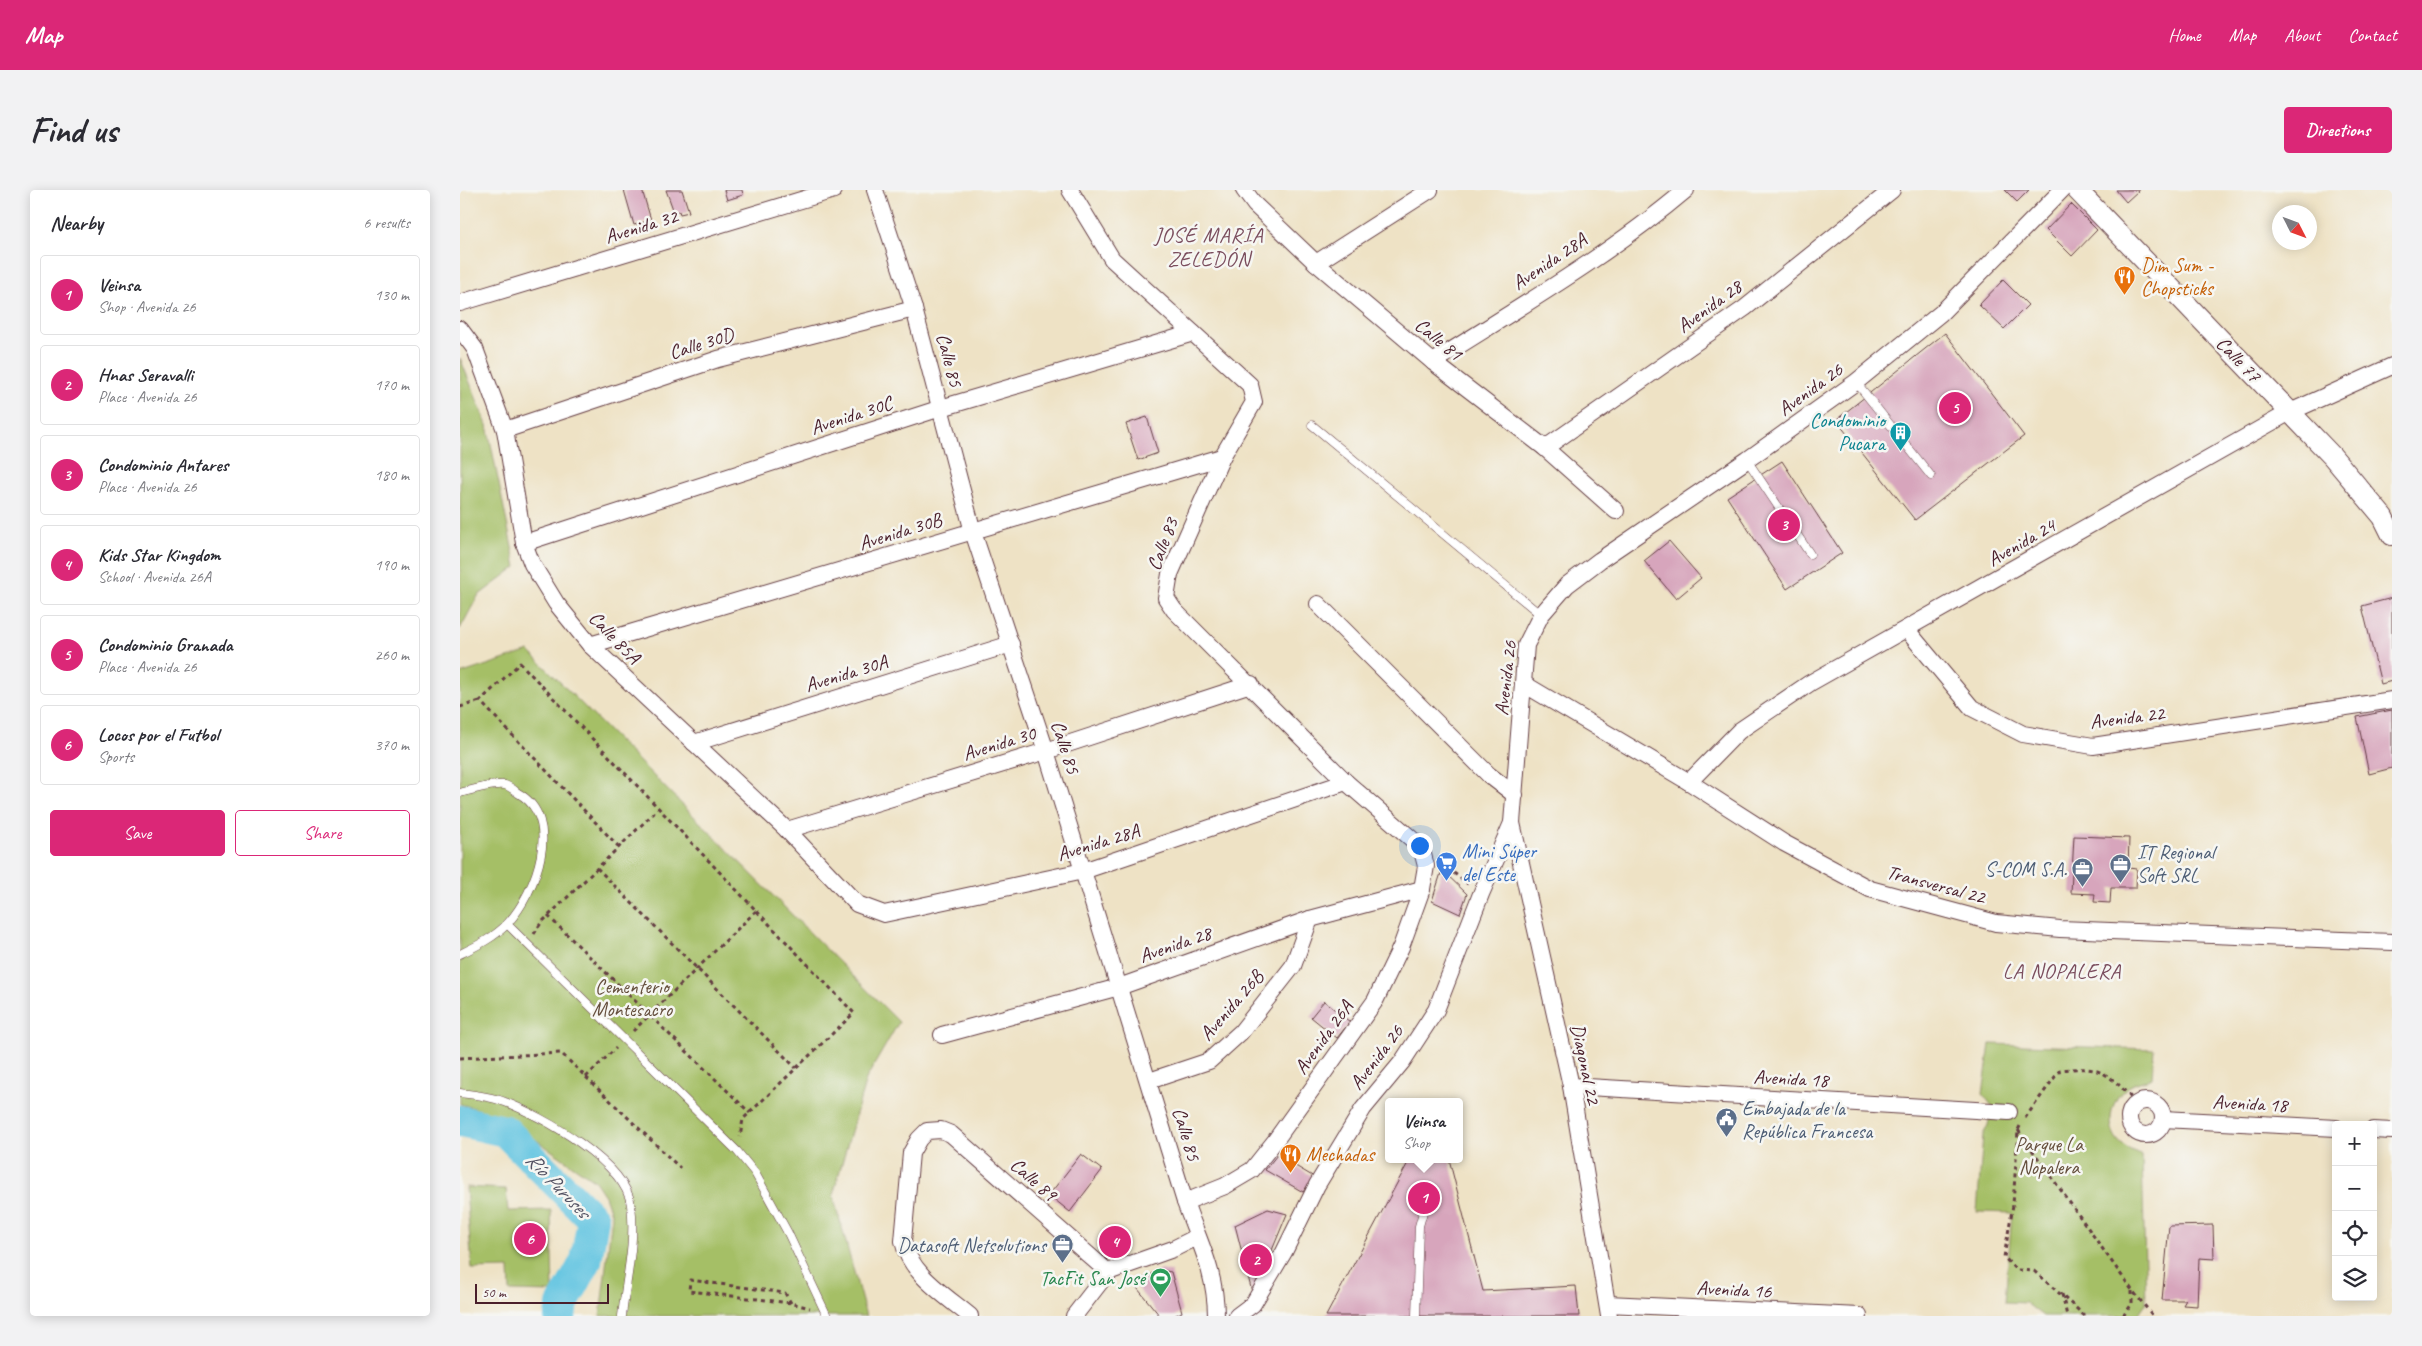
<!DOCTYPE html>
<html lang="en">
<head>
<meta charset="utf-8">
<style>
	body { margin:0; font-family:Caveat,sans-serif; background:#f2f2f3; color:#2b2b33 }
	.controls { position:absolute; right:15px; bottom:15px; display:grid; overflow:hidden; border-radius:5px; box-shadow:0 2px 12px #0003 }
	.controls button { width:45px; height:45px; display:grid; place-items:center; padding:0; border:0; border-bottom:1px solid #e1e1e2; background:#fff; color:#2b2b33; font:25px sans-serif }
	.compass { position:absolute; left:1812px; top:15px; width:45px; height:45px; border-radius:50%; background:#fff; box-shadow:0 2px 12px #0003; rotate:132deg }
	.scale { position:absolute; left:15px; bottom:12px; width:134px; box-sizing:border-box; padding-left:5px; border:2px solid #4a1f2b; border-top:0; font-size:14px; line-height:18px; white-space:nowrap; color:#4a1f2b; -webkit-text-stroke:4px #f6f6f2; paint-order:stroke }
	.you { position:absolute; left:959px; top:655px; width:18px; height:18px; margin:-12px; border:4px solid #fff; border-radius:50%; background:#1a73e8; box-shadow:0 0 0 8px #1a73e833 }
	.badge { display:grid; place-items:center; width:32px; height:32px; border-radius:50%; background:#db2777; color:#fff; font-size:16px; font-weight:700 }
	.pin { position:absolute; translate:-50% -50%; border:2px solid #fff; box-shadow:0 1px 5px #0006 }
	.popup { position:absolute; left:925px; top:908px; width:78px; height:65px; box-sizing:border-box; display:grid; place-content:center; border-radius:5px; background:#fff; filter:drop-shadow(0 1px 4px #0005); font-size:16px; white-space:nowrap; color:#7c7c81 }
	.popup b { font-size:19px; color:#2b2b33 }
	.popup::after { content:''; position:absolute; left:50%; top:100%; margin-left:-10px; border:10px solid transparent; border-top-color:#fff }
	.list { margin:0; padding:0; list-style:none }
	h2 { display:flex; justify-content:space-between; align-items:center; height:65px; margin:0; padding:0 20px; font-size:21px }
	h2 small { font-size:16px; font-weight:400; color:#7c7c81 }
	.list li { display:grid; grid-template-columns:32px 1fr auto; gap:15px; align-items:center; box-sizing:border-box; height:80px; margin:0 10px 10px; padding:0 10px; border:1px solid #e1e1e2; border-radius:5px }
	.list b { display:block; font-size:19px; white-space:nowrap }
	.list p { margin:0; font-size:16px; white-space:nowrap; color:#7c7c81 }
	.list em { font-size:16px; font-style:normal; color:#7c7c81 }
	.actions { display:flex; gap:10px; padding:15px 20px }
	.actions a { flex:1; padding:11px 0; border:1px solid #db2777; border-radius:5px; text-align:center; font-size:18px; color:#db2777 }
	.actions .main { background:#db2777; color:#fff }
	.icon { flex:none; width:28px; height:28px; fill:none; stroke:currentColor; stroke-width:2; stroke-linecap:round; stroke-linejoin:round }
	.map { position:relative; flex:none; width:1932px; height:1126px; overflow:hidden; border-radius:5px }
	header { display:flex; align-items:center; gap:30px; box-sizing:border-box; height:70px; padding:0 25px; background:#db2777; color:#fff }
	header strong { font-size:24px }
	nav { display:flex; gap:28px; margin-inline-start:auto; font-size:18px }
	.intro { display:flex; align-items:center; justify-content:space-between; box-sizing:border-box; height:120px; padding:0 30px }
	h1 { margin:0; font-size:35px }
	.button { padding:12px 22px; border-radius:5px; background:#db2777; color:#fff; font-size:18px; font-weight:700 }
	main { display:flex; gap:30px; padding:0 30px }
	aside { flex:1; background:#fff; border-radius:5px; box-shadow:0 2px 12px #0003 }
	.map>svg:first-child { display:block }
</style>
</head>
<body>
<header>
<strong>Map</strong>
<nav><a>Home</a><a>Map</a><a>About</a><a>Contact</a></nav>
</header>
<div class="intro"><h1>Find us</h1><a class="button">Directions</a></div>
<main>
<aside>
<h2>Nearby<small>6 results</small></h2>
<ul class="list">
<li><span class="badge">1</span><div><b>Veinsa</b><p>Shop · Avenida 26</p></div><em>130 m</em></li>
<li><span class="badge">2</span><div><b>Hnas Seravalli</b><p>Place · Avenida 26</p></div><em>170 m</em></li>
<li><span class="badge">3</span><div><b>Condominio Antares</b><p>Place · Avenida 26</p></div><em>180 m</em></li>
<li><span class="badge">4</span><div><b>Kids Star Kingdom</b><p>School · Avenida 26A</p></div><em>190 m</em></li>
<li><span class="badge">5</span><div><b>Condominio Granada</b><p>Place · Avenida 26</p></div><em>260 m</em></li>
<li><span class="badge">6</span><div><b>Locos por el Futbol</b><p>Sports</p></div><em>370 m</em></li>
</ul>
<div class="actions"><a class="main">Save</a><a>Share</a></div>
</aside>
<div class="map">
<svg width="1932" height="1126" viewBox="0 0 1932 1126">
	<rect width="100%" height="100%" fill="#f6f6f2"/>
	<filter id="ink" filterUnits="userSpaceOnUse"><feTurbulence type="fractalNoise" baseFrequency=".02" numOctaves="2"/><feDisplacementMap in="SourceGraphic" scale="10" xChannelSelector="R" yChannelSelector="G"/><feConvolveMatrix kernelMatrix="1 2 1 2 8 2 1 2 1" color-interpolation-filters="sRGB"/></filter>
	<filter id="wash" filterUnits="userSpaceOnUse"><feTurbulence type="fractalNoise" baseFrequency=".0096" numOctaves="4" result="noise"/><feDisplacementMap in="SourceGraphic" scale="20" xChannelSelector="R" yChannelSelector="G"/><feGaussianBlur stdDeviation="1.12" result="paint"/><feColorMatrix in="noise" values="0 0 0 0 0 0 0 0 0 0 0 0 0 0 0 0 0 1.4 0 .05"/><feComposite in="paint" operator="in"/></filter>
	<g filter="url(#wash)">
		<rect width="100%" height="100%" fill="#eee2c5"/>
		<g fill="#a5bf66" stroke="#786f48">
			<polygon points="0,168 27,235 56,377 18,406 0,439"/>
			<polygon points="69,461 439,832 406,889 373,1005 406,1126 140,1126 152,1026 145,1006 135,991 69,945 24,921 0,914 0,484"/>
			<path d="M1530 854 1694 859 1692 888C1685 891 1676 892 1670 896 1649 907 1643 942 1664 956 1669 960 1676 962 1682 965L1686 1113 1677 1126H1583L1566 1113 1545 1112 1552 1023 1517 1022 1523 945 1528 935 1532 916 1523 904Z"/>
			<polygon points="6,997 46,999 48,1021 91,1020 93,1102 50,1101 49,1078 12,1079"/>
		</g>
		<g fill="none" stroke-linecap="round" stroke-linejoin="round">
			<polyline stroke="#63c5e1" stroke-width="32" points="0,931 45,941 133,1029 126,1071 102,1115 100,1126"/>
		</g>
		<g id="blocks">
			<g fill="#d7a5bc">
				<polygon points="164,0 182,0 191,30 174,35"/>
				<polygon points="206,0 222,0 229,22 220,24 219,21 214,22"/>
				<polygon points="264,0 282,0 283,5 267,10"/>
				<polygon points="1545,0 1569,0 1557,12"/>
				<polygon points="1656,0 1679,0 1666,12"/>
				<polygon points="1611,14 1637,40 1612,66 1586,40"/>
				<polygon points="1543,90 1568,115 1544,139 1519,115"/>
				<polygon points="1485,143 1564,246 1455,330 1376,230"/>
				<polygon points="687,227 698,263 678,270 666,234"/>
				<polygon points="1322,271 1382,363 1327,399 1267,307"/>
				<polygon points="1209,351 1241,388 1216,409 1184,371"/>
				<polygon points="1932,408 1932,491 1921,494 1902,416"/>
				<polygon points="1932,520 1932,578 1909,584 1897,527"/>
				<polygon points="1614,646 1669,648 1668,678 1677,679 1676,698 1651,698 1650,713 1634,712 1635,704 1611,703"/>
				<polygon points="982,680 1007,704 1000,724 972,711"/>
				<polygon points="864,811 890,832 877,848 851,827"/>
				<polygon points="621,964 642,980 610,1022 589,1005"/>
				<polygon points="817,965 854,987 843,1002 805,980"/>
				<polygon points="950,969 989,969 1023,1101 1116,1096 1119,1126 866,1126"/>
				<polygon points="808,1019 827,1024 793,1106 775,1035"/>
				<polygon points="1753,1035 1754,1069 1739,1068 1737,1116 1723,1115 1726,1110 1702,1110 1709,1036"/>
				<polygon points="701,1080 711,1082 722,1122 714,1126 700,1126 673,1093"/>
			</g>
		</g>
	</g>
	<g filter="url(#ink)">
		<use href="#blocks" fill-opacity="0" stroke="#633c42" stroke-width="1"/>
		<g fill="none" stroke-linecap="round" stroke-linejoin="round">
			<defs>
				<g id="service">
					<polyline points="1396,192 1471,286"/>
					<polyline points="852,235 1081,425"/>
					<polyline points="1287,270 1350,364"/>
					<path d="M0 603C11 600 34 593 45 595 49 596 54 600 58 603 104 629 76 702 48 733 35 747 17 756 0 764"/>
					<polyline points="47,734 277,961 295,983 328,1043 367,1126"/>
					<path d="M0 903C15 905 31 906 45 912 82 926 166 973 171 1015 176 1051 166 1090 162 1126"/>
					<polyline points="956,1126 959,1036 968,1005"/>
				</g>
				<g id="minor">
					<path d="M415 0 454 119 513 342 586 561 725 1012C739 1052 756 1082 756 1126"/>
					<polyline points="610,0 652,69 790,195 794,212 762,267 710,384 706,408 714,420 886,592 961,657 966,676 962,699 941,757 915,811 815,951 792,980 765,996 725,1012"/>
					<polyline points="784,0 795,15 856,73 973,172 1085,258 1156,321"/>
					<polyline points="856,73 970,0"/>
					<polyline points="0,113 374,0"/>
					<polyline points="0,139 15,159 45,240 64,353 72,374 96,413 130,455 327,640 397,714 424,724 623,681 886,592"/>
					<path d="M973 172C1058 118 1148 66 1226 0"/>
					<polyline points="45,240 258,169 454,119"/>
					<polyline points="1085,258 1285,118 1432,0"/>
					<polyline points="64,353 481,218 733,143"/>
					<polyline points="858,414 1029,585 1055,605"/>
					<polyline points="1447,440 1512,518 1563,544 1633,556 1932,510"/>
					<polyline points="130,455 762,267"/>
					<polyline points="1064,494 1229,592 1324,653 1410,699 1536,733 1600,739 1932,752"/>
					<polyline points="234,553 551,454"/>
					<polyline points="1229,592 1279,541 1350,493 1830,222 1932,176"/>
					<polyline points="1052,633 1111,896 1149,1126"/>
					<polyline points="327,640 586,561 791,494"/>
					<polyline points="482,845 659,797 850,729 962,699"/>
					<polyline points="689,891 749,871 781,842 833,776 850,729"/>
					<polyline points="1111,896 1549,922"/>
					<circle cx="1686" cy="928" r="17"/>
					<polyline points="1703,929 1876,938"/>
					<polyline points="1913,940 1932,941"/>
					<polyline points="1148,1114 1399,1126"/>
					<path d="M510 1126C485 1105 450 1084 443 1051L451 963 459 949 467 941 481 940 491 944 648 1082"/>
					<polyline points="614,1126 648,1082 713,1059 737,1047"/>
					<polyline points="777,1126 793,1114 824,1062 857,995 903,919 942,872 976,820 1021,704 1052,633 1066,455 1081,425 1107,395 1140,370 1287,270 1396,192 1481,123 1602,0"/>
				</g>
				<polyline id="tertiary" points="1617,0 1872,266 1923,327 1932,345"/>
			</defs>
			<use href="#service" stroke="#633c42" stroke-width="9"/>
			<use href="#minor" stroke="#633c42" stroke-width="18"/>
			<use href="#tertiary" stroke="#633c42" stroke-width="22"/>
			<g stroke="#633c42" stroke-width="3" stroke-dasharray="4 4" stroke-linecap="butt">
				<polyline points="0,517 20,511"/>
				<polyline points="159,657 20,511 60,473 394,823 283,929 280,947"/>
				<polyline points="981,673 1008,694"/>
				<polyline points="137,678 336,878"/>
				<polyline points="88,726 290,923"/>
				<polyline points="74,744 81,733 198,619"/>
				<polyline points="173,841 296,721"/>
				<polyline points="0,868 101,863 220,978"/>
				<polyline points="126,887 156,858"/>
				<path d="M1565 928 1600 880C1643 875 1649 884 1677 914"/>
				<polyline points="1560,936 1558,940 1553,1015 1544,1067 1556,1080 1574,1081 1625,1126"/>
				<polyline points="1558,940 1672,1100 1693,1126"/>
				<polyline points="1602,1104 1607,1126"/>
				<polyline points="331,1113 325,1103 230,1090 229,1101 331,1113 350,1118"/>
				<polyline points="1663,1126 1672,1114 1672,1101"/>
			</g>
			<use href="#service" stroke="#fff" stroke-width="8"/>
			<use href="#minor" stroke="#fff" stroke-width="16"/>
			<use href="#tertiary" stroke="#fff" stroke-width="20"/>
		</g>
	</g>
	<defs>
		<symbol id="restaurant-pin" viewBox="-11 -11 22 30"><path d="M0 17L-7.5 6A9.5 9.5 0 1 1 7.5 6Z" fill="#e8710a" stroke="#f6f6f2"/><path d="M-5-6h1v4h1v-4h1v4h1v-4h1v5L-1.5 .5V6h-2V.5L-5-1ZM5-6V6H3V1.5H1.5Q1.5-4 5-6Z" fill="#fff"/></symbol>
		<symbol id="building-pin" viewBox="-11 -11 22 30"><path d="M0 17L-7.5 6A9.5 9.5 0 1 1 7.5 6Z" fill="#0f9aa8" stroke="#f6f6f2"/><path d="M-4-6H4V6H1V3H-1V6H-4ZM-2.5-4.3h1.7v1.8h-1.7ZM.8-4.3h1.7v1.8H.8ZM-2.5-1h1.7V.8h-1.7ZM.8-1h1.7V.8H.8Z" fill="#fff"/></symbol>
		<symbol id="supermarket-pin" viewBox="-11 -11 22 30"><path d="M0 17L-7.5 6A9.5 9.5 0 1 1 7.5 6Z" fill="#3f7fe0" stroke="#f6f6f2"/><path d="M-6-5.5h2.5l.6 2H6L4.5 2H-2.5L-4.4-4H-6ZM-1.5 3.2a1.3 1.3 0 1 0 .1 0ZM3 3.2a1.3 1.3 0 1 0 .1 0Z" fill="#fff"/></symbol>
		<symbol id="office-pin" viewBox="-11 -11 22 30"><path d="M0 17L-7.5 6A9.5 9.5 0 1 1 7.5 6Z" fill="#5c6f8a" stroke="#f6f6f2"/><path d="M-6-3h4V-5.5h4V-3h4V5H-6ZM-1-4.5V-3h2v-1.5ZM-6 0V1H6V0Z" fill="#fff"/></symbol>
		<symbol id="civic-pin" viewBox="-11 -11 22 30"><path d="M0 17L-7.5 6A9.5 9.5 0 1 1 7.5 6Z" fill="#5c6f8a" stroke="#f6f6f2"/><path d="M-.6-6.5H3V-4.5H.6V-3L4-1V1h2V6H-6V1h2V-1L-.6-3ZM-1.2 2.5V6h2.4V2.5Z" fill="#fff"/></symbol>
		<symbol id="stadium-pin" viewBox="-11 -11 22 30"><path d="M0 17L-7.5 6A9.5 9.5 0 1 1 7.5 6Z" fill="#2e9e5b" stroke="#f6f6f2"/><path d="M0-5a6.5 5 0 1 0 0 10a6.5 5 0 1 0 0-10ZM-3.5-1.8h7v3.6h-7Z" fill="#fff"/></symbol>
	</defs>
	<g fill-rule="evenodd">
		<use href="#restaurant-pin" x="1652" y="74" width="25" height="34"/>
		<use href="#building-pin" x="1428" y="230" width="25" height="34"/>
		<use href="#supermarket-pin" x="974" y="660" width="25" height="34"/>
		<use href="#office-pin" x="1648" y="662" width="25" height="34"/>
		<use href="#office-pin" x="1610" y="666" width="25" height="34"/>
		<use href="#civic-pin" x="1254" y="916" width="25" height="34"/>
		<use href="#restaurant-pin" x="818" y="952" width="25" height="34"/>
		<use href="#office-pin" x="590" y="1042" width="25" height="34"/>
		<use href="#stadium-pin" x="688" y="1076" width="25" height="34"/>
	</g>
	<g text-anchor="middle" stroke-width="5" stroke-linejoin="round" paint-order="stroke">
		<g font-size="20" fill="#4a1f2b" stroke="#f6f6f2">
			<text transform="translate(181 36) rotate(-17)" y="7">Avenida 32</text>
			<text transform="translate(1089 71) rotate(-34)" y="7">Avenida 28A</text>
			<text transform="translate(1249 116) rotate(-36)" y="7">Avenida 28</text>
			<text transform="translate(979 149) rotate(39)" y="7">Calle 81</text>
			<text transform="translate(241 153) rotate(-17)" y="7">Calle 30D</text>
			<text transform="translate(1779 169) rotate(46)" y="7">Calle 77</text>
			<text transform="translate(490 170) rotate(75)" y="7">Calle 85</text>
			<text transform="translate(1350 199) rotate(-36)" y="7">Avenida 26</text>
			<text transform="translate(391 225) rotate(-18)" y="7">Avenida 30C</text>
			<text transform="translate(440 341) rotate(-17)" y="7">Avenida 30B</text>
			<text transform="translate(1561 352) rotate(-30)" y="7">Avenida 24</text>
			<text transform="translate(702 354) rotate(-69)" y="7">Calle 83</text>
			<text transform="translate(155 447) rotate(46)" y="7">Calle 85A</text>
			<text transform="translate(386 483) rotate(-17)" y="7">Avenida 30A</text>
			<text transform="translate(1045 488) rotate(-83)" y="7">Avenida 26</text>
			<text transform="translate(1667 527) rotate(-7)" y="7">Avenida 22</text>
			<text transform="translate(539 553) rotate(-17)" y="7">Avenida 30</text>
			<text transform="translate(606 557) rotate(72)" y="7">Calle 85</text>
			<text transform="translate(638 652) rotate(-17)" y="7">Avenida 28A</text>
			<text transform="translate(1476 694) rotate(15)" y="7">Transversal 22</text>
			<text transform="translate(715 754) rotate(-19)" y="7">Avenida 28</text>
			<text transform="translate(771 815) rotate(-49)" y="7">Avenida 26B</text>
			<text transform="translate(863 847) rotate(-54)" y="7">Avenida 26A</text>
			<text transform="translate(916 867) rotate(-53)" y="7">Avenida 26</text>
			<text transform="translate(1126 874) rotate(78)" y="7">Diagonal 22</text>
			<text transform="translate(1331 888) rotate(3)" y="7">Avenida 18</text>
			<text transform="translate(1790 913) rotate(3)" y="7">Avenida 18</text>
			<text transform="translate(727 944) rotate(73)" y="7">Calle 85</text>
			<text transform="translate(574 989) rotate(41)" y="7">Calle 89</text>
			<text transform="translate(1274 1099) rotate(3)" y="7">Avenida 16</text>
		</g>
		<g font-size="20" fill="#c56008" stroke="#f6f6f2" text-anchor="start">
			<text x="1681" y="82">Dim Sum -<tspan x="1681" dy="23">Chopsticks</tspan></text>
			<text x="846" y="971">Mechadas</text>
		</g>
		<g font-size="20" fill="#0d838f" stroke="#f6f6f2" text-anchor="end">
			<text x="1425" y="237">Condominio<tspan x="1425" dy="23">Pucara</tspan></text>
		</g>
		<g font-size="20" fill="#366cbe" stroke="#f6f6f2" text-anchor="start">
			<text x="1002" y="668">Mini Súper<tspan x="1002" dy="23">del Este</tspan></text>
		</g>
		<g font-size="20" fill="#4e5e75" stroke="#f6f6f2" text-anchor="start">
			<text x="1677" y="669">IT Regional<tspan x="1677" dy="23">Soft SRL</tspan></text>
			<text x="1607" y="686" text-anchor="end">S-COM S.A.</text>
			<text x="1282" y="925">Embajada de la<tspan x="1282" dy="23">República Francesa</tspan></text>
			<text x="586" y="1062" text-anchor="end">Datasoft Netsolutions</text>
		</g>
		<g font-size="20" fill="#654f3d" stroke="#f6f6f2">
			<text x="172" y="803">Cementerio<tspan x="172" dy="23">Montesacro</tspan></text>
			<text x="1589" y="961">Parque La<tspan x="1589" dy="23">Nopalera</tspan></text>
		</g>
		<g font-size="20" fill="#27864d" stroke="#f6f6f2" text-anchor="end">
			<text x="685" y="1095">TacFit San José</text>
		</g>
		<g font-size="21" letter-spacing="1" fill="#7b4e5e" stroke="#f6f6f2">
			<text x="749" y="52">JOSÉ MARÍA<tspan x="749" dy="24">ZELEDÓN</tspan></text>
			<text x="1602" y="788">LA NOPALERA</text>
		</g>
		<g font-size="21" font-style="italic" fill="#525162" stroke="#f6f6f2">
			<text transform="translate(98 995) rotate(46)" y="7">Río Puruses</text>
		</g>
	</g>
</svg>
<div class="controls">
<button>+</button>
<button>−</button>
<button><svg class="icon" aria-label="locate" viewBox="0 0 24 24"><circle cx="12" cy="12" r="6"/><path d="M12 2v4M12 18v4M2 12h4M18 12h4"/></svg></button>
<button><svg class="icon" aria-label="layers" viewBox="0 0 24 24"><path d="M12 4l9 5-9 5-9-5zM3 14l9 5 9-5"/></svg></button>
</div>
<svg class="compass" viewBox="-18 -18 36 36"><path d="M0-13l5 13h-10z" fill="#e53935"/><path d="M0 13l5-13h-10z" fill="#7c7c81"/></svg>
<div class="scale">50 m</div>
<div class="you"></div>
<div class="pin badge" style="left:964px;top:1008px">1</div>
<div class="popup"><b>Veinsa</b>Shop</div>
<div class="pin badge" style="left:796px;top:1070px">2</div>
<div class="pin badge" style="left:1324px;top:335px">3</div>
<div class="pin badge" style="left:655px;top:1052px">4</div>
<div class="pin badge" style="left:1495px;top:218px">5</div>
<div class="pin badge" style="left:70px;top:1049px">6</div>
</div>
</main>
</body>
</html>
